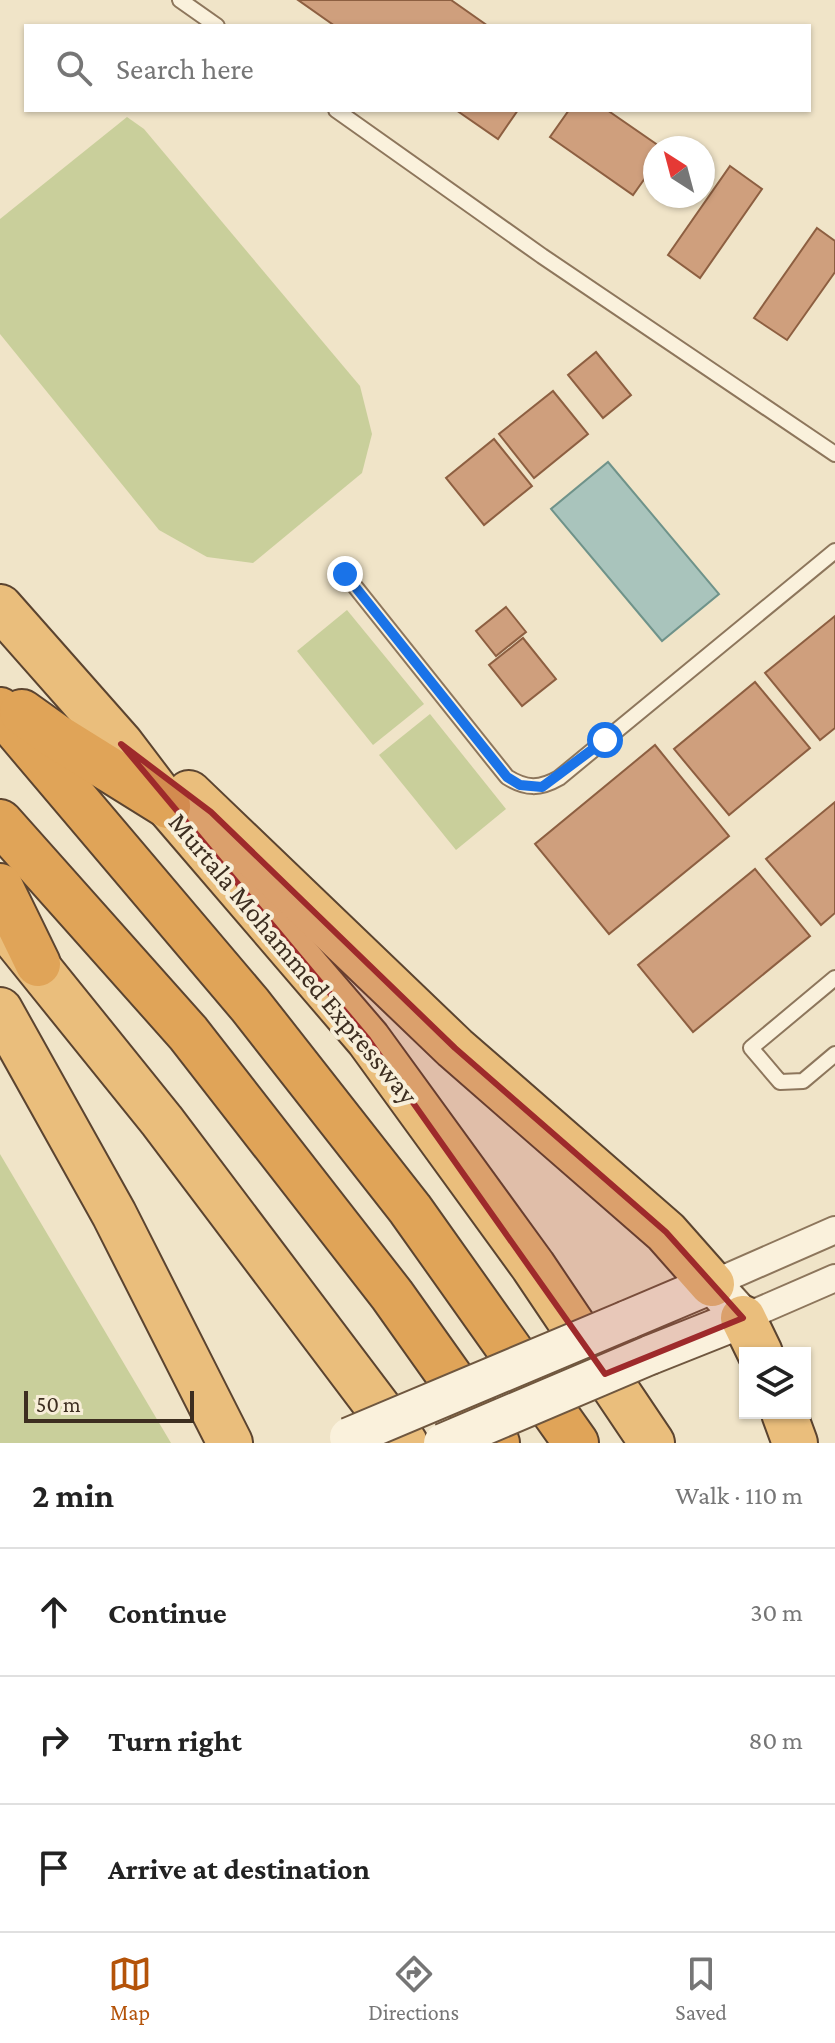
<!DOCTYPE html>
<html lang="en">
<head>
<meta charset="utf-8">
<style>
	body { margin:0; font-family:"Crimson Pro",serif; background:#f6f6f6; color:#222 }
	.controls { position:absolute; right:24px; bottom:24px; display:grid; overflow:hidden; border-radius:0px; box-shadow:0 2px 6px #0004 }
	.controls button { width:72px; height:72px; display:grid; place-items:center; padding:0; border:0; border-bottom:2px solid #e0e0e0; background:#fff; color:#222; font:40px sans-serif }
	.compass { position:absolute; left:643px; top:136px; width:72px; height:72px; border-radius:50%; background:#fff; box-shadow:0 2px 6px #0004; rotate:324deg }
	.scale { position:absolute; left:24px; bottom:20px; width:170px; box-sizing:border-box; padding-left:8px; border:4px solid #3d2e20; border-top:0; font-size:22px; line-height:28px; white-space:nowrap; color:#3d2e20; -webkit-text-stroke:6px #f7eed8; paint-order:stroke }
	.stop { position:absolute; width:24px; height:24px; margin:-18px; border:6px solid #1a73e8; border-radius:50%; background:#fff }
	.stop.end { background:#1a73e8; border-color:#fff; box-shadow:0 2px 8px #0008 }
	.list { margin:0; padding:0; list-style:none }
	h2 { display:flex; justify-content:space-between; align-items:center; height:104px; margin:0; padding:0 32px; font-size:34px }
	h2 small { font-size:26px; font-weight:400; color:#767676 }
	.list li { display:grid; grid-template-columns:52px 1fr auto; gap:24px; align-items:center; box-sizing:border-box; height:128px; padding:0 32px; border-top:2px solid #e0e0e0 }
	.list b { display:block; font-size:30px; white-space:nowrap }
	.list em { font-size:26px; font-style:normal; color:#767676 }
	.icon { flex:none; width:44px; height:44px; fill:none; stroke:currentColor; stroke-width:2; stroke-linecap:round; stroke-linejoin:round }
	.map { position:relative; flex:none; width:835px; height:1443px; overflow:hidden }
	.search { position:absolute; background:#fff; box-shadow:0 2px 6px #0004; left:24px; right:24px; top:24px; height:88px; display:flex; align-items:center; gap:20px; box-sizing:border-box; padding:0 28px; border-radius:0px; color:#767676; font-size:30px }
	.sheet { height:488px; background:#fff }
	nav { display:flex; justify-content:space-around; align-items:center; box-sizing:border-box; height:112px; border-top:2px solid #e0e0e0; background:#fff; font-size:22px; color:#767676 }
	nav a { display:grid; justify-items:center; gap:4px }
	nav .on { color:#b45309 }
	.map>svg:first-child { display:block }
</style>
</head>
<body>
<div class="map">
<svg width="835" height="1443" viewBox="0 0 835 1443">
	<rect width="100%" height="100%" fill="#f0e4c8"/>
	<g fill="#c9cf9b">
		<polygon points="127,117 144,129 360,386 372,434 362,473 253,563 207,557 159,530 0,334 0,219"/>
		<polygon points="347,610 424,704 373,745 297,651"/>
		<polygon points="430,714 506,809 456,850 379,755"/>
		<polygon points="0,1154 171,1443 0,1443"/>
	</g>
	<polygon fill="#a9c4bc" stroke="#6f938a" stroke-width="2" points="608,462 719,594 662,641 551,509"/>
	<g fill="#cf9f7d" stroke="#8d5f41" stroke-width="2">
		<polygon points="298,0 451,0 488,26 335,26"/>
		<polygon points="456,110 518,110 498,139"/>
		<polygon points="569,110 607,110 662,148 655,148 655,164 633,195 550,137"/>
		<polygon points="730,166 762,189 700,278 668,255"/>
		<polygon points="817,228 835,241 835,272 787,340 754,318"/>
		<polygon points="596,352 631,395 603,418 568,375"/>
		<polygon points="553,391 588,434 534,478 499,434"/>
		<polygon points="494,439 532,486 484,525 446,478"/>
		<polygon points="506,607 526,632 496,656 476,631"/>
		<polygon points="835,616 835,728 820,740 765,673"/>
		<polygon points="523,638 556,679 522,706 489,665"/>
		<polygon points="755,682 810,748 729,815 674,749"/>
		<polygon points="655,745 729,836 609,934 535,844"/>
		<polygon points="835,802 835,913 821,925 766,859"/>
		<polygon points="755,869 810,936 693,1032 638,965"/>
	</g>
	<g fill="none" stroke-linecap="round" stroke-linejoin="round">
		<defs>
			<g id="service">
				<polyline points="180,0 217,26"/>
				<polyline points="336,110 542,256 835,454"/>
				<path d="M345 574 507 777C526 789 540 789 559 778L835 551"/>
				<polyline points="835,978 751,1048 780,1082 803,1081 835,1054"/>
			</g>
			<g id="minor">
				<polyline points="712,1284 835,1230"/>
				<polyline points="743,1318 835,1278"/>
			</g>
			<polyline id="secondary" points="627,1320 712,1284 743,1318 650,1355"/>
			<g id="trunk">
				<polyline points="0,607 121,744 168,806 368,1039 533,1266 652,1443"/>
				<polyline points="189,793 455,1048 666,1232 712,1284"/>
				<polyline points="12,935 162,1121 405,1443"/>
				<polyline points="0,1010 114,1214 230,1443"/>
				<polyline points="743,1318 760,1353"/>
				<polyline points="784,1413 795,1443"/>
			</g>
			<g id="motorway">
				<polyline points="0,710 250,1005 410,1209 576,1443"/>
				<polyline points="22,712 57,737 168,806"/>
				<polyline points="0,822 188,1033 392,1295 497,1443"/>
				<polyline points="0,886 38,964"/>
			</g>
		</defs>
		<use href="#service" stroke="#8d765c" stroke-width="18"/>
		<use href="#minor" stroke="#8d765c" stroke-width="30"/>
		<use href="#secondary" stroke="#6f573f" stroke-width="42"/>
		<use href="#trunk" stroke="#5b4430" stroke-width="48"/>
		<use href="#motorway" stroke="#5b4430" stroke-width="48"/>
		<use href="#service" stroke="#faf1dc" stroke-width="14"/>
		<use href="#minor" stroke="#faf1dc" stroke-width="26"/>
		<use href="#secondary" stroke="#faf1dc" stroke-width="38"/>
		<use href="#trunk" stroke="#eabe7c" stroke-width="44"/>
		<use href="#motorway" stroke="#e0a458" stroke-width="44"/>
		<defs>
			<g id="secondary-bridge">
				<polyline points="349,1437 627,1320"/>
				<polyline points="443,1443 650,1355"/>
			</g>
		</defs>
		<use href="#secondary-bridge" stroke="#6f573f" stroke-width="42" stroke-linecap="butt"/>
		<use href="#secondary-bridge" stroke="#faf1dc" stroke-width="38"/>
	</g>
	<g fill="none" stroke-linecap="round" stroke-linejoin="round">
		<polyline stroke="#1a73e8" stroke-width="10" points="345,574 507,777 520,785 542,787 605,740"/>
	</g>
	<path fill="#9e2a2b" fill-opacity="0.2" stroke="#9e2a2b" stroke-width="6" stroke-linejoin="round" d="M121 744 211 812 455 1048 666 1232 743 1318 605 1374 368 1039Z"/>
	<g text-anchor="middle" stroke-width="8" stroke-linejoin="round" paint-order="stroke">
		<g font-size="28" fill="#3d2e20" stroke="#f7eed8">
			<text transform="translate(294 958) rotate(50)" y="10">Murtala Mohammed Expressway</text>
		</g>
	</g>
</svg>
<div class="controls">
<button><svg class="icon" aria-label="layers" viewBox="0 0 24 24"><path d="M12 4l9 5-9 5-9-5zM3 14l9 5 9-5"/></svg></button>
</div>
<svg class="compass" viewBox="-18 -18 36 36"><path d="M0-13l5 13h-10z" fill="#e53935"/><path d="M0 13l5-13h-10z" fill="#767676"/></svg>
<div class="scale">50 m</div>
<div class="stop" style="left:605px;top:740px"></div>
<div class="stop end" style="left:345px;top:574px"></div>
<div class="search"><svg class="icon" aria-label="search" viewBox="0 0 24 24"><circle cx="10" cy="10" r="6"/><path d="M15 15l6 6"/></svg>Search here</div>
</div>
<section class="sheet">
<h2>2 min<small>Walk · 110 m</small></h2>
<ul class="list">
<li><svg class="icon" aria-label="ahead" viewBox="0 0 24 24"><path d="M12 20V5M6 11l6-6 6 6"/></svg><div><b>Continue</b></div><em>30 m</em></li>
<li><svg class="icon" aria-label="right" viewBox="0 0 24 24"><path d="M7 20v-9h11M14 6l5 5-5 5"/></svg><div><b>Turn right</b></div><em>80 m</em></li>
<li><svg class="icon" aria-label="arrive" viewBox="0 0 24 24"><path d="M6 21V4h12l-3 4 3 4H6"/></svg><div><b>Arrive at destination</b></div></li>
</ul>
</section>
<nav>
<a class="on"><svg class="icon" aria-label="map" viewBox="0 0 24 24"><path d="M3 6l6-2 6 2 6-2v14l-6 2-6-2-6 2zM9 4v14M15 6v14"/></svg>Map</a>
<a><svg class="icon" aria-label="directions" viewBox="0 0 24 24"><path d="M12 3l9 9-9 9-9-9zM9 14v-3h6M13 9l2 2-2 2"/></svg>Directions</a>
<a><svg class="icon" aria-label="saved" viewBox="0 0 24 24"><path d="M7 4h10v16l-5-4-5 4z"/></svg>Saved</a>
</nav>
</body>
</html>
